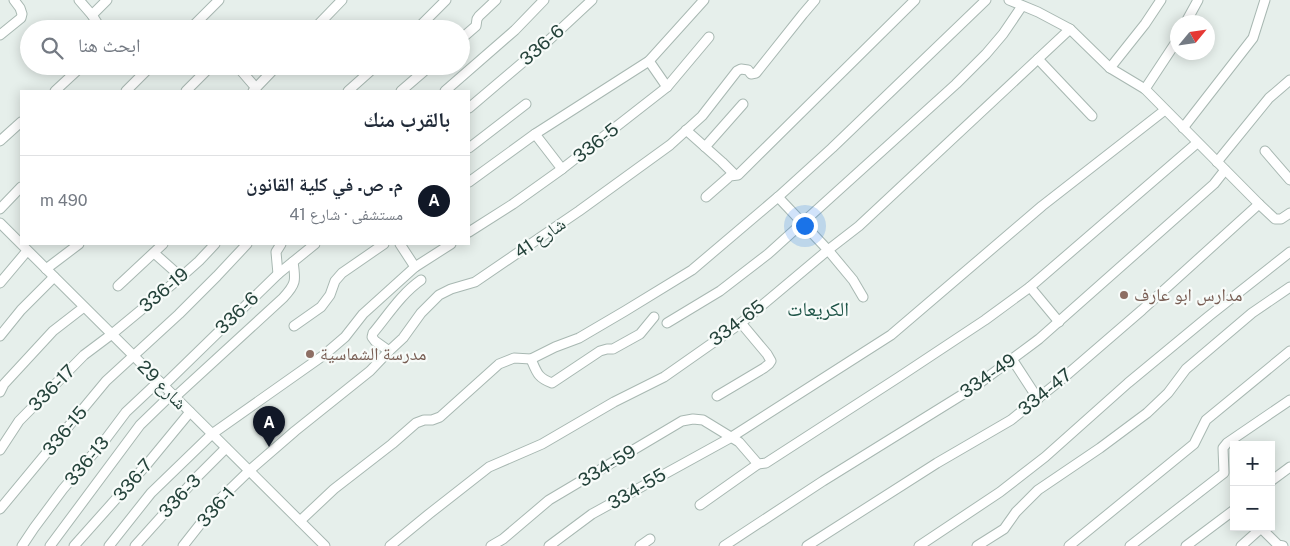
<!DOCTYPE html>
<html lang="ar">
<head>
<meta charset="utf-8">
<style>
	body { margin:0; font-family:"Public Sans","Noto Naskh Arabic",sans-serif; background:#f2f2f3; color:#1f2937; direction:rtl }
	.controls { position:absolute; right:15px; bottom:15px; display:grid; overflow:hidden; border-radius:0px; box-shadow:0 2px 12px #0003 }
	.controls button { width:45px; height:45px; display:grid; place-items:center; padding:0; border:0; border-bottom:1px solid #e0e1e3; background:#fff; color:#1f2937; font:25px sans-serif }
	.compass { position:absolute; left:1170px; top:15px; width:45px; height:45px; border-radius:50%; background:#fff; box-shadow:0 2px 12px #0003; rotate:61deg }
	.you { position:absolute; left:804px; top:225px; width:18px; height:18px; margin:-12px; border:4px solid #fff; border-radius:50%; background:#1a73e8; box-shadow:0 0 0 8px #1a73e833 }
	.badge { display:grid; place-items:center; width:32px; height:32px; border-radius:50%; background:#111827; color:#fff; font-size:16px; font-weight:700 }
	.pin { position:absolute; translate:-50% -41px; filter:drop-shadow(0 1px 2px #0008) }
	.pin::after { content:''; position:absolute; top:26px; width:18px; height:15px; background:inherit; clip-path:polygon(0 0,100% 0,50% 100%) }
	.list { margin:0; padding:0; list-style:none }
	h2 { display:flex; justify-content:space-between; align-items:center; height:65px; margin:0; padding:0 20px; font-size:21px }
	h2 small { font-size:16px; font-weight:400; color:#747a83 }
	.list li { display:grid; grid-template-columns:32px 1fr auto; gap:15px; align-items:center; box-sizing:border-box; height:90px; padding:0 20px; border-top:1px solid #e0e1e3 }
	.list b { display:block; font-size:19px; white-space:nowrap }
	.list p { margin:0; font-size:16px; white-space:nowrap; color:#747a83 }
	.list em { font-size:16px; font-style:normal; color:#747a83 }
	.icon { flex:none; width:28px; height:28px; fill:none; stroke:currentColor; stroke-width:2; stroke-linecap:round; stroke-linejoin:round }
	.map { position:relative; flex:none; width:1290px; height:546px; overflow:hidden; direction:ltr }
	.search { position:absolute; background:#fff; box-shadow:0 2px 12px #0003; left:20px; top:20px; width:450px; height:55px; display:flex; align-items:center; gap:12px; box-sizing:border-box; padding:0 18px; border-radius:28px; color:#747a83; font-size:19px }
	.panel { position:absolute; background:#fff; box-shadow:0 2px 12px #0003; left:20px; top:90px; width:450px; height:155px; border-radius:0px; direction:rtl }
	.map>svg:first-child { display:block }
</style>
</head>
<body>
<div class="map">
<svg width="1290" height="546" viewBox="0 0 1290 546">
	<rect width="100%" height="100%" fill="#e6efeb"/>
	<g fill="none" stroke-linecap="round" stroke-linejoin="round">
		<defs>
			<g id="minor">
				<polyline points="79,0 92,15 101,29"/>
				<polyline points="1009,0 1038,12 1070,29 1110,68 1145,89 1259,204 1275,219 1281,219 1290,213"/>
				<polyline points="92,15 107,0"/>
				<polyline points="1186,22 1198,0"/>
				<polyline points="190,29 219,0"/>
				<polyline points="314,29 342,0"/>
				<polyline points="417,29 446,0"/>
				<polyline points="0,35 21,18 22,14 20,8 14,0"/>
				<polyline points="461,39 476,26 477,19 479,16 496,0"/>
				<polyline points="1038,59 1092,116"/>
				<polyline points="649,61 667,87"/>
				<polyline points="237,66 256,88"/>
				<polyline points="1110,68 1145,24 1161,0"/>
				<polyline points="1145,89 1178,39"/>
				<polyline points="55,91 82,66"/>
				<polyline points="126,91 151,66"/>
				<polyline points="186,91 211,66"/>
				<polyline points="253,91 277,66"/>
				<polyline points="348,91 376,66"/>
				<polyline points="401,91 430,66"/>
				<polyline points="445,91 515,30 544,0"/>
				<polyline points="469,108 549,40 592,0"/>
				<polyline points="1183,128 1253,38 1265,0"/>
				<polyline points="686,130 722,162 734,174"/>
				<polyline points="535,134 562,169"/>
				<polyline points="0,141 21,122"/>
				<polyline points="705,147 743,104"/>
				<polyline points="469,148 526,104"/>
				<polyline points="1265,151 1290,180"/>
				<polyline points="1217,162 1269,98 1290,80"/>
				<polyline points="469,182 535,134 649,61 704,0"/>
				<polyline points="706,197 730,176 738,175 915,0"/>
				<polyline points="778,197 828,250 853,280 863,297"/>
				<polyline points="0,209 21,187"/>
				<polyline points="0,223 325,546"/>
				<polyline points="469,232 513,204 562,169 667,87 709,37"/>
				<polyline points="400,244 415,267"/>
				<polyline points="154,253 181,277"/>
				<polyline points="46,269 79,244"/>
				<polyline points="278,274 276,252 281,244"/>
				<polyline points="0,283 27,251"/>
				<polyline points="118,286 163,244"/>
				<polyline points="1030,287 1059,322"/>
				<polyline points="667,323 720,291 768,254 956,84 986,54 1003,34 1022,6"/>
				<polyline points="294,326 321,307 330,295 335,281 342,273 384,244"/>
				<polyline points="0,336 21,310 54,277"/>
				<path d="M389 351 375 341 372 337 373 333C388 315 401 294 421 280"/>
				<path d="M531 359C537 373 538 378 552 383L600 351 607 349H613L640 334 654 317"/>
				<polyline points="1012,359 1038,399"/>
				<polyline points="163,386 278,274 315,244"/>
				<polyline points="0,392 4,384 53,331 84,307"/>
				<polyline points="717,396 764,368 769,364 771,361 767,354 741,323"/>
				<path d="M175 397 283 298C296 284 296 281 293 262"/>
				<polyline points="0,450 19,421 84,355 112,334 181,277 199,261 215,244"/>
				<polyline points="1271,481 1290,467"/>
				<polyline points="700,505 758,464"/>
				<polyline points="0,509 106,381 179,314 217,276 247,244"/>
				<polyline points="300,521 334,489 392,444 416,423 424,420 432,420 440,417 499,364 514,358 531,359 555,347 579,338 625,311 692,270 778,197 832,148 986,0"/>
				<polyline points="22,546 34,528 63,489 105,440 126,412 159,381"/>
				<polyline points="50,546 140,425 172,394"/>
				<polyline points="74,546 148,463 190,412"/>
				<polyline points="109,546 151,493 212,434 324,355 345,337 363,314 415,267 451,244"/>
				<polyline points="135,546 197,477 226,448"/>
				<polyline points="183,546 220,499 250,470 295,431 370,371 389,351 403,338 421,313 439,295 451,289 475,282 579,211 670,145 702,116 737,71 741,69 748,70 751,74 756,73 803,14 815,0"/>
				<polyline points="390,546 429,514 489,467 542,444 614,402 664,377 741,323 828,250 859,226 1070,29"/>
				<polyline points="491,546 503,539 549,500 682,421 693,419 703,420 739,442 758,464 766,463 899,377 985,320 1030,287 1197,143"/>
				<polyline points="549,546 592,514 730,438 891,335 1042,206 1165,110"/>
				<polyline points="640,546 650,539"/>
				<polyline points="724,546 823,481 973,388 1039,339 1214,184 1225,170"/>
				<polyline points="807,546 937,463 1011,420 1062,379 1142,310 1259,204"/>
				<polyline points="919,546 1000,492 1045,457 1128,383 1209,316 1290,252"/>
				<polyline points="977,546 1004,529 1016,512 1038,490 1100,448 1147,413 1168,393 1186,369 1252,313 1290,287"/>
				<polyline points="1069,546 1194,444 1206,420 1290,351"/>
				<polyline points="1130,546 1224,473 1223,448 1227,443 1290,400"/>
				<polyline points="1186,546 1234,510"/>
				<polyline points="1241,546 1259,530 1263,530 1278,545 1283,546"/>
			</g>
		</defs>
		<use href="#minor" stroke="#a8b8b2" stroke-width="11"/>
		<use href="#minor" stroke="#fff" stroke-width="9"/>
	</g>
	<g fill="#8d6e63" stroke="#f7fbf9" stroke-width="2">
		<circle cx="1124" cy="295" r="5"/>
		<circle cx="310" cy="354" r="5"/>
	</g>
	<g text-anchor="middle" stroke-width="4.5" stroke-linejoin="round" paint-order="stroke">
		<g font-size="18" fill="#24423a" stroke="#f7fbf9">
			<text transform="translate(542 45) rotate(-41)" y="6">336-6</text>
			<text transform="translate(596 143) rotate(-38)" y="6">336-5</text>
			<text transform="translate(540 238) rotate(-34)" y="6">شارع 41</text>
			<text transform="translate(164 290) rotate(-40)" y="6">336-19</text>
			<text transform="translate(237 313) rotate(-44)" y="6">336-6</text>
			<text transform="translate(737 323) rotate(-37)" y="6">334-65</text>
			<text transform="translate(988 376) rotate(-35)" y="6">334-49</text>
			<text transform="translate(162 385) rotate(45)" y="6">شارع 29</text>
			<text transform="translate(52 388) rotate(-45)" y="6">336-17</text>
			<text transform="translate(1045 392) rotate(-39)" y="6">334-47</text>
			<text transform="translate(65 431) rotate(-50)" y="6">336-15</text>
			<text transform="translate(87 461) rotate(-50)" y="6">336-13</text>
			<text transform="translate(607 466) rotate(-31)" y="6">334-59</text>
			<text transform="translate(133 480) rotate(-49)" y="6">336-7</text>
			<text transform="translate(637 489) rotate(-30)" y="6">334-55</text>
			<text transform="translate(180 496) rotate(-47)" y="6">336-3</text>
			<text transform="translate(216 507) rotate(-49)" y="6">336-1</text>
		</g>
		<g font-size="18" fill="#785e54" stroke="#f7fbf9" text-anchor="start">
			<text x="1134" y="301">مدارس ابو عارف</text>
			<text x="320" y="360">مدرسة الشماسية</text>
		</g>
		<g font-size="20" fill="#1f5548" stroke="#f7fbf9">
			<text x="818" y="316">الكريعات</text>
		</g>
	</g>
</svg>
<div class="controls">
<button>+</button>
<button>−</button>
</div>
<svg class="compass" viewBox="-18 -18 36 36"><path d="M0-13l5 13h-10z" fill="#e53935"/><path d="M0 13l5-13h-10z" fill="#747a83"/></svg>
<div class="you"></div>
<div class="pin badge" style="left:269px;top:447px">A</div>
<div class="search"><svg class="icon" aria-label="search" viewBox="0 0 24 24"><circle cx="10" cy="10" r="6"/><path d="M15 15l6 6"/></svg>ابحث هنا</div>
<section class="panel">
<h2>بالقرب منك<small></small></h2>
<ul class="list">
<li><span class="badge">A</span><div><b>م. ص. في كلية القانون</b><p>مستشفى · شارع 41</p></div><em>490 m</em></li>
</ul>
</section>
</div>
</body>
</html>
